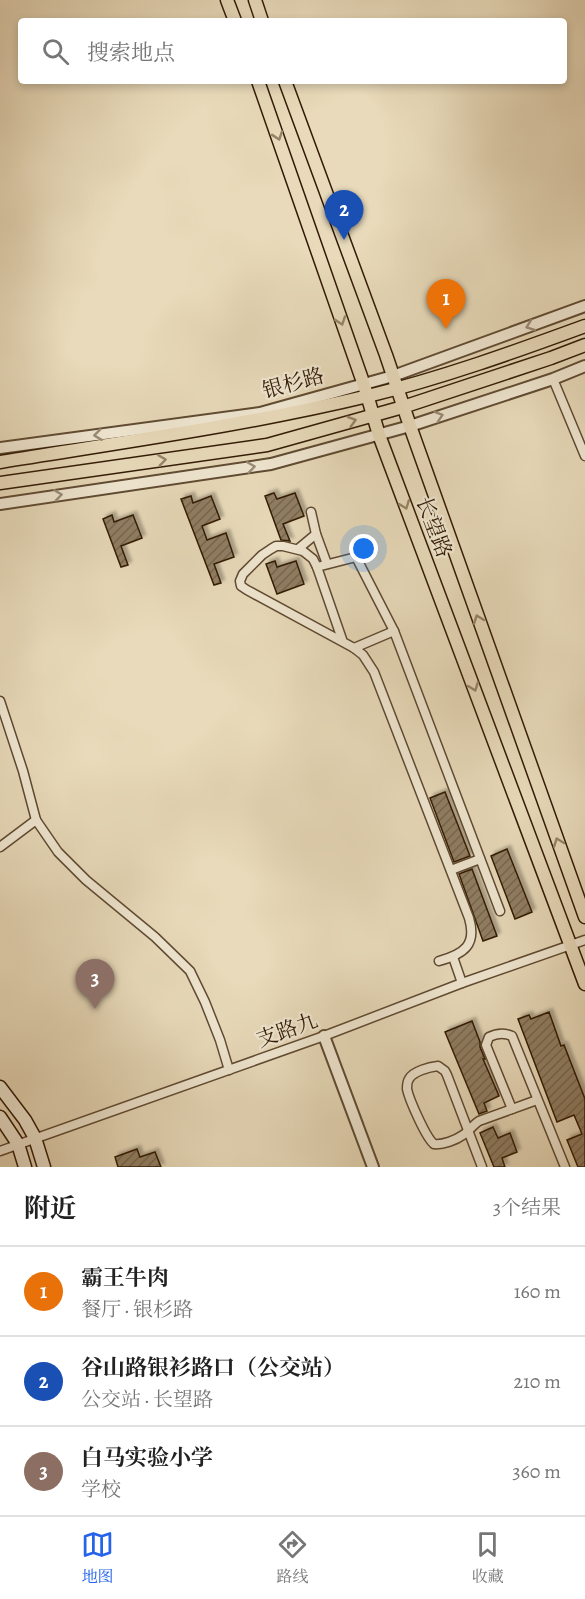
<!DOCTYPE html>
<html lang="zh">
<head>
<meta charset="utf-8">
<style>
	body { margin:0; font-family:Alegreya,"Noto Serif SC",serif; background:#f6f6f6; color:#222 }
	.you { position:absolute; left:364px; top:549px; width:21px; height:21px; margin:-15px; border:4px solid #fff; border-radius:50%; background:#1a73e8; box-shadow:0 0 0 9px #1a73e833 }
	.badge { display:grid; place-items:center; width:39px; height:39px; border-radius:50%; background:#2563eb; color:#fff; font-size:20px; font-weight:700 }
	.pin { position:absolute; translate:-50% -50px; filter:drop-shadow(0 2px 3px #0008) }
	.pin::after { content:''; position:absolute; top:32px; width:21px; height:18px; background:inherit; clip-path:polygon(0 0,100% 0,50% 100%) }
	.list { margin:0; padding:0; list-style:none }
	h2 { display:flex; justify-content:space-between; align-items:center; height:78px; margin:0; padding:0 24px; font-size:26px }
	h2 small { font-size:20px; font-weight:400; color:#767676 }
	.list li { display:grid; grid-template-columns:39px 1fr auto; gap:18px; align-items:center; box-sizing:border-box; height:90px; padding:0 24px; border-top:2px solid #e0e0e0 }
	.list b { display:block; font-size:22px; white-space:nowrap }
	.list p { margin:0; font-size:20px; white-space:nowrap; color:#767676 }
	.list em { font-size:20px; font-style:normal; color:#767676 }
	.icon { flex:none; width:33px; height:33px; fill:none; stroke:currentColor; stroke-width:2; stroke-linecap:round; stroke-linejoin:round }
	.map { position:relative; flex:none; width:585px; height:1167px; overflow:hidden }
	.search { position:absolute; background:#fff; box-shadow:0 3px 9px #0003; left:18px; right:18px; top:18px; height:66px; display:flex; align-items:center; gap:15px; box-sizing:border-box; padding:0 21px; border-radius:6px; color:#767676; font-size:22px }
	.sheet { height:348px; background:#fff }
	nav { display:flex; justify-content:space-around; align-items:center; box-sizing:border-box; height:84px; border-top:2px solid #e0e0e0; background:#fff; font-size:16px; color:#767676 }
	nav a { display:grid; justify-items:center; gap:3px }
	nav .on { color:#2563eb }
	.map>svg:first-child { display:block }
</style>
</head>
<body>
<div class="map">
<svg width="585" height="1167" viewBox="0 0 585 1167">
	<defs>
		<pattern id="building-hatch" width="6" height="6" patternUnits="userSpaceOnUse" patternTransform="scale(1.5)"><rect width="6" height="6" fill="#907e63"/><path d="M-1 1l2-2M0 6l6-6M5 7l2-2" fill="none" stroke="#766650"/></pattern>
		<filter id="shadow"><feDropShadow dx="3.5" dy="-3.5" stdDeviation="1.5" flood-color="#0004"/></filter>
	</defs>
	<rect width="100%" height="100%" fill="#e8daba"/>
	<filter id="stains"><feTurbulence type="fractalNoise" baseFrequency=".00333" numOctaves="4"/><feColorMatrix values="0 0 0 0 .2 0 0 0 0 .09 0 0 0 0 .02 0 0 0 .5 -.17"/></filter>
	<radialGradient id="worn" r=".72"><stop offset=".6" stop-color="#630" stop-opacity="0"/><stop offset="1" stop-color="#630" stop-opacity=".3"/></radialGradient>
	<g fill="url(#building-hatch)" stroke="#311a05" stroke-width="1.5" filter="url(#shadow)">
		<polygon points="274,493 277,499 295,493 304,516 283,524 290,541 281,540 265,496"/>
		<polygon points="191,496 193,503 211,496 220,519 202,526 207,540 226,533 234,557 214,564 221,583 214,585 181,499"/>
		<polygon points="112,515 114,522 133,515 142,538 121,546 128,565 121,567 103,519"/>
		<polygon points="275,561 277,567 296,561 304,584 277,594 266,564"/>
		<polygon points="445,792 470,856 454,862 430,798"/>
		<polygon points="507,849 532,912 515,919 491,856"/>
		<polygon points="472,869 497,936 483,941 459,874"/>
		<polygon points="549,1012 561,1046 564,1045 585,1099 585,1167 578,1167 567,1140 582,1134 574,1115 557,1122 518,1019 529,1015 531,1019"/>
		<polygon points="472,1021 480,1042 480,1047 485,1059 483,1059 499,1096 484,1103 487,1111 479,1114 445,1032"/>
		<polygon points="493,1127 498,1138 510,1133 517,1152 502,1158 505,1167 494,1167 480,1133"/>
		<polygon points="137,1149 140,1157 155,1152 161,1167 118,1167 115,1157"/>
	</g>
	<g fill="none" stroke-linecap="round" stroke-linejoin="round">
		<defs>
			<g id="minor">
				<polyline points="553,379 585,456"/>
				<polyline points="311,512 316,534 327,564"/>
				<polyline points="298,549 316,534"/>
				<polyline points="317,567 356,557 394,631 500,911"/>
				<path d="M343 642 317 567 313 559 303 551 283 546H276L271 549 262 555 243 574 240 581 241 586 247 590 354 648 363 655 374 672 469 918C477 945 464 954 439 961"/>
				<polyline points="354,648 394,631"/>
				<polyline points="0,701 23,771 36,820 58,852 86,880 155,937 190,971 205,1002 220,1040 229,1070"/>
				<polyline points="0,847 36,820"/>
				<polyline points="451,870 480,859"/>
				<polyline points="453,957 462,983"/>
				<path d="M512 1109 486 1045 489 1037C497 1033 505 1033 512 1036L565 1167"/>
				<polyline points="0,1151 324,1036 462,983 585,940"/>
				<path d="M482 1167 447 1075 445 1071 438 1066C430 1067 413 1071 409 1079 407 1082 407 1085 407 1089 409 1099 426 1138 434 1144 443 1145 456 1140 463 1135 469 1131 473 1125 479 1121L537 1100"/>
			</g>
			<g id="tertiary">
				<polyline points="0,448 260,413 393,376 585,306"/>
				<polyline points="0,504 271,464 410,426 553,379 585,366"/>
				<polyline points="324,1036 373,1167"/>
			</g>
			<g id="secondary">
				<polyline points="0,1087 25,1120 35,1138 44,1167"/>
				<polyline points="0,1117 18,1144 25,1167"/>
			</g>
			<g id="primary">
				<polyline points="227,0 235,21"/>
				<polyline points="255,0 262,21"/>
				<polyline points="258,81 364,385 379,435 585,984"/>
				<polyline points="285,81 386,355 410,426 585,917"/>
				<path d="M0 462C123 442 247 425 368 396 442 378 514 352 585 326"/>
				<polyline points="0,483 267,445 403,407 551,358 585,345"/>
			</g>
		</defs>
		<use href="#minor" stroke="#5f4a32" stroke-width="11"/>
		<use href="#tertiary" stroke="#5f4a32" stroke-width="14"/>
		<use href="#secondary" stroke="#311a05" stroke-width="15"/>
		<use href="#primary" stroke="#311a05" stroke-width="15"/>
		<use href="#minor" stroke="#f0e7d2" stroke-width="8"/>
		<use href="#tertiary" stroke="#f0e7d2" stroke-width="10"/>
		<use href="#secondary" stroke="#f0e7d2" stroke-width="12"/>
		<use href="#primary" stroke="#e8daba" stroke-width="12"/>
	</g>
	<defs><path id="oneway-chevron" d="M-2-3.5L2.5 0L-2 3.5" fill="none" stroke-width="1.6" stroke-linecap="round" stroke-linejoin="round" transform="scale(1.5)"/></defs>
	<g stroke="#968469">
		<use href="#oneway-chevron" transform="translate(278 136) rotate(71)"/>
		<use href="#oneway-chevron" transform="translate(341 321) rotate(71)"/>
		<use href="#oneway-chevron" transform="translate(352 421) rotate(-16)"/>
		<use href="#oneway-chevron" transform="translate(162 460) rotate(-8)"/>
		<use href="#oneway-chevron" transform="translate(405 505) rotate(69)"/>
		<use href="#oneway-chevron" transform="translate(478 619) rotate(-110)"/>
		<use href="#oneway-chevron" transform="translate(474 687) rotate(69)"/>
		<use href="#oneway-chevron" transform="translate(558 842) rotate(-110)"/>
	</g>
	<g stroke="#9a8b76">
		<use href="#oneway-chevron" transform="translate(530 326) rotate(160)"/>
		<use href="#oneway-chevron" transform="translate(439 416) rotate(-18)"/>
		<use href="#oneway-chevron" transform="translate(98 435) rotate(173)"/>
		<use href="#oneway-chevron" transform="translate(251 467) rotate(-8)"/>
		<use href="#oneway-chevron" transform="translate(58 495) rotate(-8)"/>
	</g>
	<g text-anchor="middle" stroke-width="4.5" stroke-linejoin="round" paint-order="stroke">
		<g font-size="21" fill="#311a05" stroke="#f0e7d2">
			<text transform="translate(293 383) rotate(-15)" y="7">银杉路</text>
			<text transform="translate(434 527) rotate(69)" y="7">长望路</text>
			<text transform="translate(287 1030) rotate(-20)" y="7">支路九</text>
		</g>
	</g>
	<rect width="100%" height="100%" filter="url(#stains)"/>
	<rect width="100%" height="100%" fill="url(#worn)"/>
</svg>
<div class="you"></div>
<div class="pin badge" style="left:446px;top:329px;background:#e8710a">1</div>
<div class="pin badge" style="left:344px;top:240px;background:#1a4fb4">2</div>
<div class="pin badge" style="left:95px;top:1009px;background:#8d6e63">3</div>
<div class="search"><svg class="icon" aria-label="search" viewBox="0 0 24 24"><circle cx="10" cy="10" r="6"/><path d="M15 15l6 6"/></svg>搜索地点</div>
</div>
<section class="sheet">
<h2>附近<small>3个结果</small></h2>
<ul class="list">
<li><span class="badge" style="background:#e8710a">1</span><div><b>霸王牛肉</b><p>餐厅 · 银杉路</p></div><em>160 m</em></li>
<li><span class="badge" style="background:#1a4fb4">2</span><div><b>谷山路银衫路口（公交站）</b><p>公交站 · 长望路</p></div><em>210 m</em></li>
<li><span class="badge" style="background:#8d6e63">3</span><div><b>白马实验小学</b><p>学校</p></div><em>360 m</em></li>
</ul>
</section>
<nav>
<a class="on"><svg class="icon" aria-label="map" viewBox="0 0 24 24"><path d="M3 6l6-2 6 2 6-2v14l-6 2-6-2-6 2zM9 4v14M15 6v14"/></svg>地图</a>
<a><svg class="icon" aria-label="directions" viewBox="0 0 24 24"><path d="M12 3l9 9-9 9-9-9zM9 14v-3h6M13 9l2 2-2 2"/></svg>路线</a>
<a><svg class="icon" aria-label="saved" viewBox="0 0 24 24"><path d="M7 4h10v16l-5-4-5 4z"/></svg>收藏</a>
</nav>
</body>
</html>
